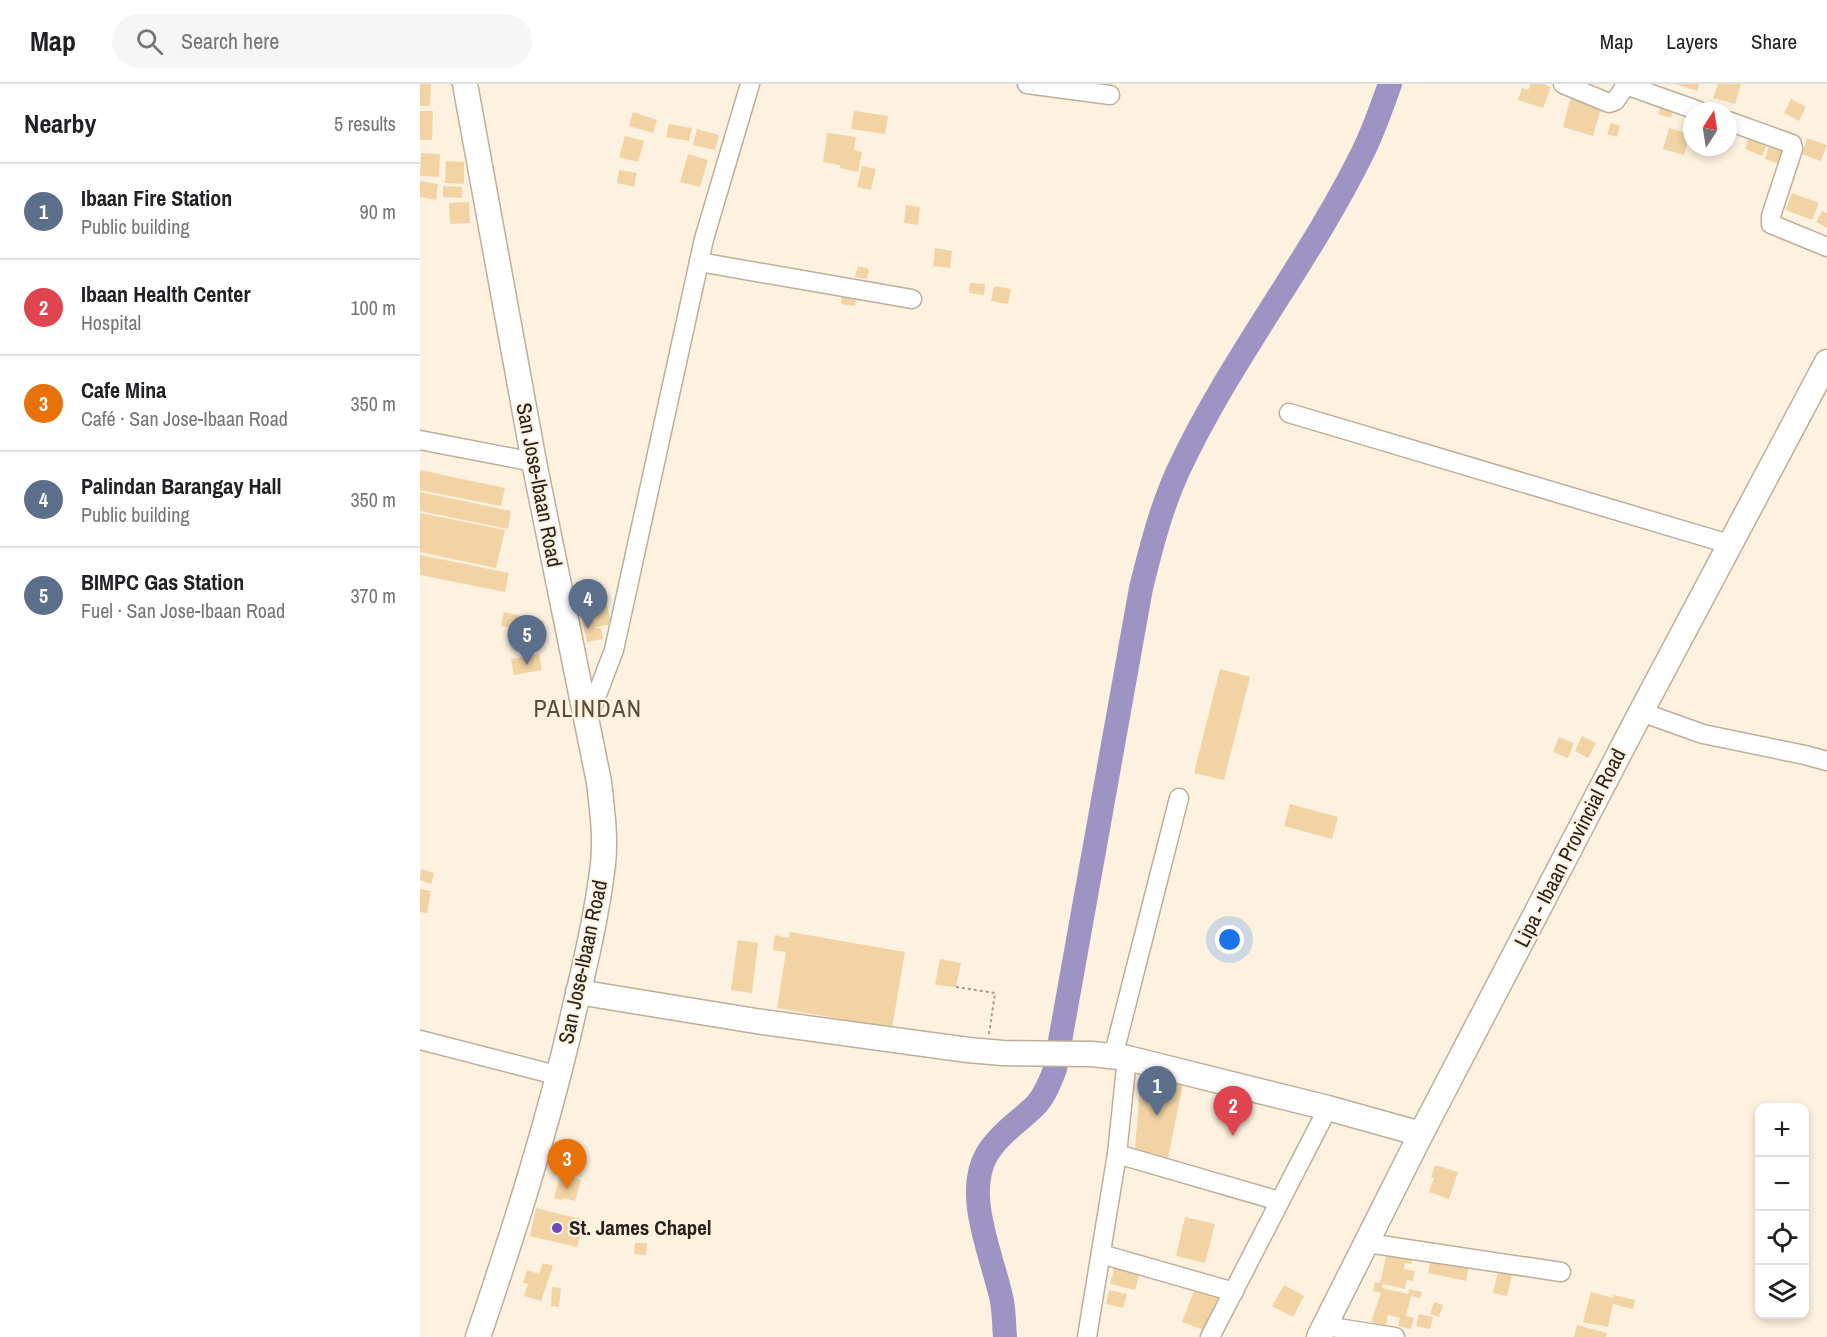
<!DOCTYPE html>
<html lang="en">
<head>
<meta charset="utf-8">
<style>
	body { margin:0; font-family:"Archivo Narrow",sans-serif; background:#f6f6f6; color:#202124 }
	.controls { position:absolute; right:18px; bottom:18px; display:grid; overflow:hidden; border-radius:12px; box-shadow:0 3px 9px #0003 }
	.controls button { width:54px; height:54px; display:grid; place-items:center; padding:0; border:0; border-bottom:2px solid #e0e0e0; background:#fff; color:#202124; font:30px sans-serif }
	.compass { position:absolute; left:1263px; top:18px; width:54px; height:54px; border-radius:50%; background:#fff; box-shadow:0 3px 9px #0003; rotate:12deg }
	.you { position:absolute; left:810px; top:856px; width:21px; height:21px; margin:-15px; border:4px solid #fff; border-radius:50%; background:#1a73e8; box-shadow:0 0 0 9px #1a73e833 }
	.badge { display:grid; place-items:center; width:39px; height:39px; border-radius:50%; background:#6c47c0; color:#fff; font-size:20px; font-weight:700 }
	.pin { position:absolute; translate:-50% -50px; filter:drop-shadow(0 2px 3px #0008) }
	.pin::after { content:''; position:absolute; top:32px; width:21px; height:18px; background:inherit; clip-path:polygon(0 0,100% 0,50% 100%) }
	.list { margin:0; padding:0; list-style:none }
	h2 { display:flex; justify-content:space-between; align-items:center; height:78px; margin:0; padding:0 24px; font-size:26px }
	h2 small { font-size:20px; font-weight:400; color:#757577 }
	.list li { display:grid; grid-template-columns:39px 1fr auto; gap:18px; align-items:center; box-sizing:border-box; height:96px; padding:0 24px; border-top:2px solid #e0e0e0 }
	.list b { display:block; font-size:22px; white-space:nowrap }
	.list p { margin:0; font-size:20px; white-space:nowrap; color:#757577 }
	.list em { font-size:20px; font-style:normal; color:#757577 }
	.icon { flex:none; width:33px; height:33px; fill:none; stroke:currentColor; stroke-width:2; stroke-linecap:round; stroke-linejoin:round }
	.map { position:relative; flex:none; width:1407px; height:1253px; overflow:hidden }
	header { display:flex; align-items:center; gap:36px; box-sizing:border-box; height:84px; padding:0 30px; background:#fff; border-bottom:2px solid #e0e0e0 }
	header strong { font-size:28px }
	nav { display:flex; gap:33px; margin-inline-start:auto; font-size:21px }
	.search { width:420px; height:54px; background:#f6f6f6; display:flex; align-items:center; gap:15px; box-sizing:border-box; padding:0 21px; border-radius:33px; color:#757577; font-size:22px }
	main { display:flex }
	aside { flex:1; background:#fff }
	.map>svg:first-child { display:block }
</style>
</head>
<body>
<header>
<strong>Map</strong>
<div class="search"><svg class="icon" aria-label="search" viewBox="0 0 24 24"><circle cx="10" cy="10" r="6"/><path d="M15 15l6 6"/></svg>Search here</div>
<nav><a>Map</a><a>Layers</a><a>Share</a></nav>
</header>
<main>
<aside>
<h2>Nearby<small>5 results</small></h2>
<ul class="list">
<li><span class="badge" style="background:#5c6f8a">1</span><div><b>Ibaan Fire Station</b><p>Public building</p></div><em>90 m</em></li>
<li><span class="badge" style="background:#e0444e">2</span><div><b>Ibaan Health Center</b><p>Hospital</p></div><em>100 m</em></li>
<li><span class="badge" style="background:#e8710a">3</span><div><b>Cafe Mina</b><p>Café · San Jose-Ibaan Road</p></div><em>350 m</em></li>
<li><span class="badge" style="background:#5c6f8a">4</span><div><b>Palindan Barangay Hall</b><p>Public building</p></div><em>350 m</em></li>
<li><span class="badge" style="background:#5c6f8a">5</span><div><b>BIMPC Gas Station</b><p>Fuel · San Jose-Ibaan Road</p></div><em>370 m</em></li>
</ul>
</aside>
<div class="map">
<svg width="1407" height="1253" viewBox="0 0 1407 1253">
	<rect width="100%" height="100%" fill="#fdf1df"/>
	<g fill="none" stroke-linecap="round" stroke-linejoin="round">
		<path stroke="#9d94c4" stroke-width="24" d="M585 1253C584 1241 584 1228 582 1217 573 1173 543 1111 567 1070 579 1050 600 1037 616 1021 625 1011 630 998 635 985L721 504C731 464 741 424 758 387 810 275 889 178 943 68 954 46 962 22 970 0"/>
	</g>
	<g fill="#f2d4a4">
		<polygon points="0,0 11,0 10,22 0,22"/>
		<polygon points="1111,0 1123,0 1131,3 1123,24 1098,16 1102,4 1108,6"/>
		<polygon points="1255,0 1279,0 1277,7"/>
		<polygon points="1298,0 1321,0 1315,20 1293,14"/>
		<polygon points="1151,12 1182,21 1173,52 1143,43"/>
		<polygon points="1371,15 1386,23 1379,37 1364,29"/>
		<polygon points="1242,16 1255,20 1251,34 1238,30"/>
		<polygon points="0,27 13,27 12,56 0,56"/>
		<polygon points="434,27 468,32 465,50 431,45"/>
		<polygon points="213,28 237,36 233,49 209,42"/>
		<polygon points="1191,39 1200,42 1197,53 1187,50"/>
		<polygon points="249,40 272,44 269,57 246,53"/>
		<polygon points="1249,44 1270,50 1264,71 1243,65"/>
		<polygon points="277,45 299,51 295,66 273,61"/>
		<polygon points="1331,48 1349,55 1342,72 1325,65"/>
		<polygon points="407,49 436,53 434,66 442,68 438,88 420,84 420,81 403,78"/>
		<polygon points="205,52 224,57 218,78 199,73"/>
		<polygon points="1387,54 1407,61 1401,77 1382,70"/>
		<polygon points="1351,55 1368,61 1362,81 1345,75"/>
		<polygon points="1,69 20,70 19,93 0,92"/>
		<polygon points="268,70 288,76 280,103 260,98"/>
		<polygon points="26,77 44,78 44,100 25,99"/>
		<polygon points="442,82 456,85 451,106 437,103"/>
		<polygon points="199,86 217,89 214,103 197,99"/>
		<polygon points="0,97 18,100 16,116 0,113"/>
		<polygon points="23,102 42,103 42,114 23,113"/>
		<polygon points="1372,109 1399,119 1392,136 1366,126"/>
		<polygon points="49,118 50,139 30,140 29,119"/>
		<polygon points="486,121 500,123 498,141 484,139"/>
		<polygon points="1402,127 1407,129 1407,144 1396,138"/>
		<polygon points="515,164 532,167 530,184 513,182"/>
		<polygon points="438,182 449,185 447,195 435,193"/>
		<polygon points="550,199 565,200 564,211 549,209"/>
		<polygon points="574,202 591,205 588,220 571,217"/>
		<polygon points="423,205 437,206 435,222 421,220"/>
		<polygon points="0,386 85,404 81,422 0,406"/>
		<polygon points="0,408 91,427 88,445 0,427"/>
		<polygon points="0,429 85,446 76,484 0,468"/>
		<polygon points="0,471 89,489 85,508 0,491"/>
		<polygon points="187,521 191,540 174,544 181,544 183,555 167,558 161,532 170,530 169,526"/>
		<polygon points="84,528 124,537 121,550 81,542"/>
		<polygon points="119,570 122,586 94,591 91,575"/>
		<polygon points="800,585 830,593 804,696 774,689"/>
		<polygon points="1162,652 1176,659 1168,674 1155,667"/>
		<polygon points="1139,653 1154,659 1148,674 1133,668"/>
		<polygon points="870,720 918,733 912,755 864,742"/>
		<polygon points="1,785 14,789 11,800 0,796"/>
		<polygon points="0,805 11,807 7,829 0,828"/>
		<polygon points="370,848 485,868 472,944 357,924 366,868 353,866 355,851 369,854"/>
		<polygon points="318,856 338,859 332,909 311,906"/>
		<polygon points="520,875 541,879 536,903 515,901"/>
		<polygon points="721,990 763,999 748,1074 715,1065"/>
		<polygon points="1015,1081 1038,1088 1029,1115 1009,1108 1014,1094 1011,1093"/>
		<polygon points="140,1090 161,1096 155,1117 143,1114 142,1116 134,1114"/>
		<polygon points="116,1124 164,1136 157,1163 110,1152"/>
		<polygon points="765,1133 795,1140 785,1179 756,1172"/>
		<polygon points="215,1159 227,1159 226,1171 214,1170"/>
		<polygon points="968,1164 993,1170 991,1180 985,1179 984,1185 995,1187 993,1197 987,1196 985,1205 963,1200 962,1204 988,1210 989,1205 1002,1208 1000,1214 991,1212 986,1232 994,1234 991,1245 978,1242 980,1234 968,1231 966,1241 951,1238 961,1209 953,1207 955,1198 960,1199"/>
		<polygon points="1011,1174 1050,1177 1046,1197 1008,1189"/>
		<polygon points="123,1179 133,1182 121,1217 104,1212 108,1200 103,1199 107,1186 119,1190"/>
		<polygon points="1080,1179 1094,1182 1087,1212 1073,1209"/>
		<polygon points="695,1182 720,1189 715,1206 690,1200"/>
		<polygon points="864,1201 884,1212 873,1233 852,1222"/>
		<polygon points="776,1202 801,1211 787,1247 762,1238"/>
		<polygon points="132,1203 141,1204 139,1223 131,1222"/>
		<polygon points="689,1206 707,1210 703,1224 686,1220"/>
		<polygon points="1171,1208 1193,1214 1194,1211 1215,1216 1213,1225 1193,1220 1188,1243 1163,1238"/>
		<polygon points="1014,1218 1023,1221 1019,1233 1010,1230"/>
		<polygon points="999,1230 1013,1233 1010,1245 996,1242"/>
		<polygon points="1157,1241 1187,1249 1185,1253 1154,1253"/>
	</g>
	<g fill="none" stroke-linecap="round" stroke-linejoin="round">
		<defs>
			<g id="minor">
				<polyline points="607,0 690,11"/>
				<polyline points="1143,0 1189,19 1195,17 1207,0"/>
				<polyline points="1206,1 1279,27"/>
				<polyline points="1308,37 1372,60 1373,65 1351,132 1351,140 1407,163"/>
				<polyline points="279,178 492,215"/>
				<polyline points="869,329 1309,460"/>
				<polyline points="0,356 114,378"/>
				<polyline points="1221,628 1283,650 1385,671 1407,677"/>
				<polyline points="167,637 194,566 284,155 330,0"/>
				<polyline points="0,956 140,992"/>
				<polyline points="693,973 759,714"/>
				<polyline points="697,1070 859,1117"/>
				<polyline points="947,1159 1141,1188"/>
				<polyline points="681,1170 814,1208"/>
				<polyline points="905,1242 975,1253"/>
				<polyline points="667,1253 697,1070 707,974"/>
				<polyline points="790,1253 908,1024"/>
			</g>
			<g id="major">
				<path d="M45 0 114 378 179 698C182 725 186 753 183 780 177 831 165 881 153 931 128 1041 94 1147 58 1253"/>
				<polyline points="158,908 342,938 548,966 583,969 672,970 707,974 908,1024 1001,1050"/>
				<polyline points="899,1253 1001,1050 1221,628 1407,278"/>
			</g>
		</defs>
		<use href="#minor" stroke="#bdaf9a" stroke-width="21"/>
		<use href="#major" stroke="#bdaf9a" stroke-width="27"/>
		<polyline stroke="#a69d8f" stroke-width="2" stroke-dasharray="3 3" stroke-linecap="butt" points="536,903 575,909 569,950"/>
		<use href="#minor" stroke="#fff" stroke-width="18"/>
		<use href="#major" stroke="#fff" stroke-width="24"/>
	</g>
	<circle fill="#6c47c0" stroke="#fdf1df" stroke-width="2" cx="137" cy="1144" r="6"/>
	<g text-anchor="middle" stroke-width="4.5" stroke-linejoin="round" paint-order="stroke">
		<g font-size="21" fill="#27221a" stroke="#fdf1df">
			<text transform="translate(119 401) rotate(79)" y="7">San Jose-Ibaan Road</text>
			<text transform="translate(1150 764) rotate(-63)" y="7">Lipa - Ibaan Provincial Road</text>
			<text transform="translate(163 878) rotate(-78)" y="7">San Jose-Ibaan Road</text>
		</g>
		<g font-size="21" font-weight="bold" fill="#27221a" stroke="#fdf1df" text-anchor="start">
			<text x="149" y="1151">St. James Chapel</text>
		</g>
		<g font-size="24" letter-spacing="1.5" fill="#594d3a" stroke="#fdf1df">
			<text x="168" y="633">PALINDAN</text>
		</g>
	</g>
</svg>
<div class="controls">
<button>+</button>
<button>−</button>
<button><svg class="icon" aria-label="locate" viewBox="0 0 24 24"><circle cx="12" cy="12" r="6"/><path d="M12 2v4M12 18v4M2 12h4M18 12h4"/></svg></button>
<button><svg class="icon" aria-label="layers" viewBox="0 0 24 24"><path d="M12 4l9 5-9 5-9-5zM3 14l9 5 9-5"/></svg></button>
</div>
<svg class="compass" viewBox="-18 -18 36 36"><path d="M0-13l5 13h-10z" fill="#e53935"/><path d="M0 13l5-13h-10z" fill="#757577"/></svg>
<div class="you"></div>
<div class="pin badge" style="left:737px;top:1032px;background:#5c6f8a">1</div>
<div class="pin badge" style="left:813px;top:1052px;background:#e0444e">2</div>
<div class="pin badge" style="left:147px;top:1105px;background:#e8710a">3</div>
<div class="pin badge" style="left:168px;top:545px;background:#5c6f8a">4</div>
<div class="pin badge" style="left:107px;top:581px;background:#5c6f8a">5</div>
</div>
</main>
</body>
</html>
